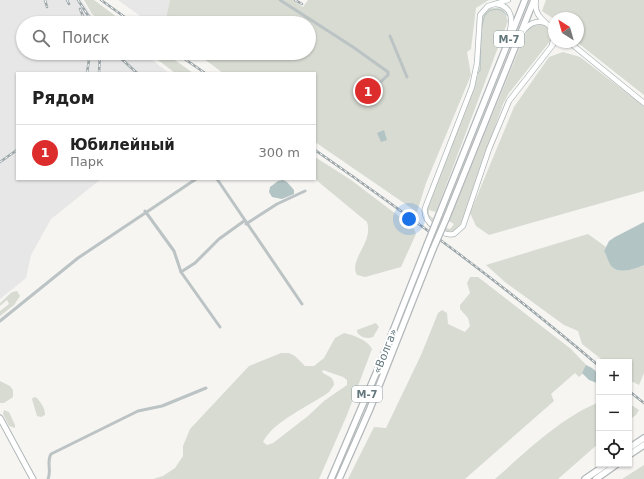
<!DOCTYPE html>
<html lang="ru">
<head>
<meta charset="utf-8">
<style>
	body { margin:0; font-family:"DejaVu Sans",sans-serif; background:#f2f2f2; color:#222 }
	.controls { position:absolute; right:12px; bottom:12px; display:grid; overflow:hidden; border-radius:0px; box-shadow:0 1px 3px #0004 }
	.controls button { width:36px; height:36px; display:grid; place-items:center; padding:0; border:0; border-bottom:1px solid #e0e0e0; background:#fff; color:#222; font:20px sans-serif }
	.compass { position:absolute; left:548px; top:12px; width:36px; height:36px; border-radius:50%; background:#fff; box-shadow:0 1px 3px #0004; rotate:323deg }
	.you { position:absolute; left:409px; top:219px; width:14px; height:14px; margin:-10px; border:3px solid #fff; border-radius:50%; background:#1a73e8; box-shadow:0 0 0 6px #1a73e833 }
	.badge { display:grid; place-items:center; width:26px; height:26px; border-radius:50%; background:#dd2c2c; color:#fff; font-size:13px; font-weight:700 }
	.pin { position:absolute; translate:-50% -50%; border:2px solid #fff; box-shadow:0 1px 4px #0006 }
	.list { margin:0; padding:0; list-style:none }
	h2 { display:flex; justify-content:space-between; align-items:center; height:52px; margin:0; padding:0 16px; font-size:17px }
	h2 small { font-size:13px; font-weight:400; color:#767676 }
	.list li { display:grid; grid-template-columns:26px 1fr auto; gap:12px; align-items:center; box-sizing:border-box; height:56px; padding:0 16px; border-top:1px solid #e0e0e0 }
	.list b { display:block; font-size:15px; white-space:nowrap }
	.list p { margin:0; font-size:13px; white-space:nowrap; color:#767676 }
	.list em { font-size:13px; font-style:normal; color:#767676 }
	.icon { flex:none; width:22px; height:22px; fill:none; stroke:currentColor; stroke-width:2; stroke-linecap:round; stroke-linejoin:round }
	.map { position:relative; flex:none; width:644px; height:479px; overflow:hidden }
	.search { position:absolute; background:#fff; box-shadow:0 1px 3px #0004; left:16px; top:16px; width:300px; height:44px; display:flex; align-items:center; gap:10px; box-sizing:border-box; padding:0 14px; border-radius:22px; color:#767676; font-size:15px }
	.panel { position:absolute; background:#fff; box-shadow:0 1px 3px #0004; left:16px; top:72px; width:300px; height:108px; border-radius:0px }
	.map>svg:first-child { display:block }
</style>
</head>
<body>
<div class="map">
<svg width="644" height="479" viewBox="0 0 644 479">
	<rect width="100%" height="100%" fill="#f6f5f2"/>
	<g fill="#e6e7e6">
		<polygon points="0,0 81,0 94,19 99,23 23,23 23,53 143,53 169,73 17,73 17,179 101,179 51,219 31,255 26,278 0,299"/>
		<polygon points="118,0 170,0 165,23 150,23"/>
	</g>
	<g fill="#d7dbd2" fill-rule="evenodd">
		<polygon points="84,0 94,0 125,23 103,23 92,14"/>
		<polygon points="170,0 293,0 303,7 308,0 489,0 476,8 471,49 467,52 471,75 426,183 417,212 315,142 315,73 223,73 196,53 309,53 309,23 165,23"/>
		<polygon points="546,0 644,0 644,95 578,43 578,18 554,19 542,11"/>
		<polygon points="491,8 499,8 504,10 508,21 436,212 429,210 429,215 434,219 433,221 428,216 427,209 474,87 480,67 482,23 484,13"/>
		<polygon points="535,24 546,26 551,31 551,40 509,93 503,104 461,223 455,231 445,231 446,228 450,229 454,224 449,221 525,35 529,28"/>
		<polygon points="563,52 580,57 644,106 644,191 489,235 476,226 470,213 514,107 549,57"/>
		<polygon points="149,53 165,53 193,73 175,73"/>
		<path d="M315 157 351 180 413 227 416 234 401 267 365 277 357 275C348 260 374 242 367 222L315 179Z"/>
		<path d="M588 234 606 247 604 251C607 256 608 262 611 266 619 275 635 269 644 265V373L639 385 629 380V362H605L582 344 578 331 564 325 505 282 486 265Z"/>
		<polygon points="470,277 478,277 571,349 589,368 579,377 575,373 551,394 554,401 465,479 348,479 374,427 386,428 421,355 438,313 442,310 447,313 448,324 465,332 470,326 468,318 460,309 460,305 470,293 467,283"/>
		<polygon points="17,291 20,296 14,305 0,316 0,311 9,304 7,300 0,306 0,303 12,292"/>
		<path d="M376 323 379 327 373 337C367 339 361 338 357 332V330Z"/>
		<path d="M344 333C353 335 368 340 372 349L347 415 319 479H153L163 476 175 468 183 456V446L190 429 249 366 281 353H289L295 356 305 366H314L324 358 335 338ZM323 370 343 377 347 380V385L324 401 308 416 273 443 267 445 263 442C273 421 310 406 329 392L334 385C334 376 328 377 322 372Z"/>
		<polygon points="0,381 10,386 13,390 13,397 4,403 0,403"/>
		<path d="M34 397 37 398C41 403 45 408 45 415L41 417 37 416 32 399Z"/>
		<path d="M599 402V443L558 479H495C527 451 559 419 599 402Z"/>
		<polygon points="629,405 633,406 639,410 636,415 629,420"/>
		<polygon points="4,410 9,412 15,425 15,428 9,426 3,414"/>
		<polygon points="644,465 644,479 622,479"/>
	</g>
	<g fill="#b3c4c4">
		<polygon points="384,130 387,140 381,142 377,133"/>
		<polygon points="283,180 287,182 294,190 294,194 282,199 272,197 269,192 270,187 278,181"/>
		<path d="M644 222V265C635 269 619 275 611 266 608 262 607 256 604 251L609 241 615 237Z"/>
		<path d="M586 365C593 368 599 372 599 381L597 383 589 380 582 373Z"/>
	</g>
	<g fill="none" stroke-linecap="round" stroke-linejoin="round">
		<path stroke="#b3c4c4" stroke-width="1" d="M477 74 480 71C481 60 479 22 486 14 490 9 495 9 501 10L508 16"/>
		<defs>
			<g id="secondary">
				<path d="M508 0 488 6 480 15 477 63 472 87 425 208C422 221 442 237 454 234L463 226 489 149 509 101 555 42"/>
				<path d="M536 0C533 15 544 21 554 30"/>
				<path d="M496 4C513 6 513 21 509 34"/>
				<polyline points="551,28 554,39 552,44"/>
				<path d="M522 33C527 25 536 19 545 23"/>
				<polyline points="569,42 644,103"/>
			</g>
			<polyline id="primary" points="0,418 33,479"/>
			<g id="highway">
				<polyline points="439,215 525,0"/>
				<polyline points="446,219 534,0"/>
				<polyline points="629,448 644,438"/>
				<polyline points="629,455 644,445"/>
				<polyline points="331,479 380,364 427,245"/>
				<polyline points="339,479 369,411 433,249"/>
				<polyline points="585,479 607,464"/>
				<polyline points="596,479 617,464"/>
			</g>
		</defs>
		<use href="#secondary" stroke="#afb7b9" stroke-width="6"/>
		<use href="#primary" stroke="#b0b7b9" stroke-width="7"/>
		<use href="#highway" stroke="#b2b7b9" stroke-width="8"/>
		<g stroke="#bcc3c4" stroke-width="3">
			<polyline points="280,0 353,47 388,72 388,75 369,93 367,97"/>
			<polyline points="390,36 407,77"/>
			<polyline points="217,179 302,304"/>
			<polyline points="145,211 174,251 181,272 220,327"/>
			<polyline points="246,224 277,204 305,191"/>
			<polyline points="181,272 195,263 219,239 244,221"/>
			<polyline points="0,321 78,258 196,179"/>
			<path d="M48 479C52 470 46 462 51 454L138 411 162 406 206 388"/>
		</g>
		<use href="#secondary" stroke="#fff" stroke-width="4.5"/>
		<use href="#primary" stroke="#fff" stroke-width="5"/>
		<use href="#highway" stroke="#fff" stroke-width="5.5"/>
		<defs>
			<g id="rail">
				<polyline points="45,0 47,7"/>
				<polyline points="67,0 69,4"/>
				<polyline points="78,0 93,23"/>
				<polyline points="101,0 133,23"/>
				<polyline points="295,0 302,4"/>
				<polyline points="80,9 86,23"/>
				<polyline points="115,53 137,73"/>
				<polyline points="176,53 205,73"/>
				<polyline points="87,73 90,53"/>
				<polyline points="99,73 100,53"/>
				<path d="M315 150C413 218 508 288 599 366"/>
				<polyline points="0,162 17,150"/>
				<polyline points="629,391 644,403"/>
			</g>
		</defs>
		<use href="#rail" stroke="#9ca6a9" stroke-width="2.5"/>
		<use href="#rail" stroke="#fff" stroke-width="1" stroke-dasharray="3" stroke-linecap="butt"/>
		<defs>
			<g id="highway-bridge">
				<polyline points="427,245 439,215"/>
				<polyline points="433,249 446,219"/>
			</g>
		</defs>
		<use href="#highway-bridge" stroke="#b2b7b9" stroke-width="8" stroke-linecap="butt"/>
		<use href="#highway-bridge" stroke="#fff" stroke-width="5.5"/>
	</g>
	<g text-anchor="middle" stroke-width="4" stroke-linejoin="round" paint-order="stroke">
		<g fill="#fff" stroke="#91a0a3" stroke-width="1">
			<rect x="494" y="31" width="30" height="16" rx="3"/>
			<rect x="352" y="386" width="30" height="16" rx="3"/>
		</g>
		<g font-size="10" font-weight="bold" fill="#62777c">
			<text x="509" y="43">М-7</text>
			<text x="367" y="398">М-7</text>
		</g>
		<g font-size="11" fill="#62777c" stroke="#fff">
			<text transform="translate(385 351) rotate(-68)" y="4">«Волга»</text>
		</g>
	</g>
</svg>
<div class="controls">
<button>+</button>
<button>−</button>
<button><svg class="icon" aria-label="locate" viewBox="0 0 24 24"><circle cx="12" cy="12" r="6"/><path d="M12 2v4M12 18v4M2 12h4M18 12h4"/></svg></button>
</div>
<svg class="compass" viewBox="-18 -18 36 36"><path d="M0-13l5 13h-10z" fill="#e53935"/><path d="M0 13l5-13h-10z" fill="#767676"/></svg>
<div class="you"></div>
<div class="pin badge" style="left:368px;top:91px">1</div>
<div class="search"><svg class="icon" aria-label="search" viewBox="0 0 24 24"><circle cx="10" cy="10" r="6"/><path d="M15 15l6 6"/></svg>Поиск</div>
<section class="panel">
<h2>Рядом<small></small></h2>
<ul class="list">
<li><span class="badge">1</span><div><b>Юбилейный</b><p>Парк</p></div><em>300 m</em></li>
</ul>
</section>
</div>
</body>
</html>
